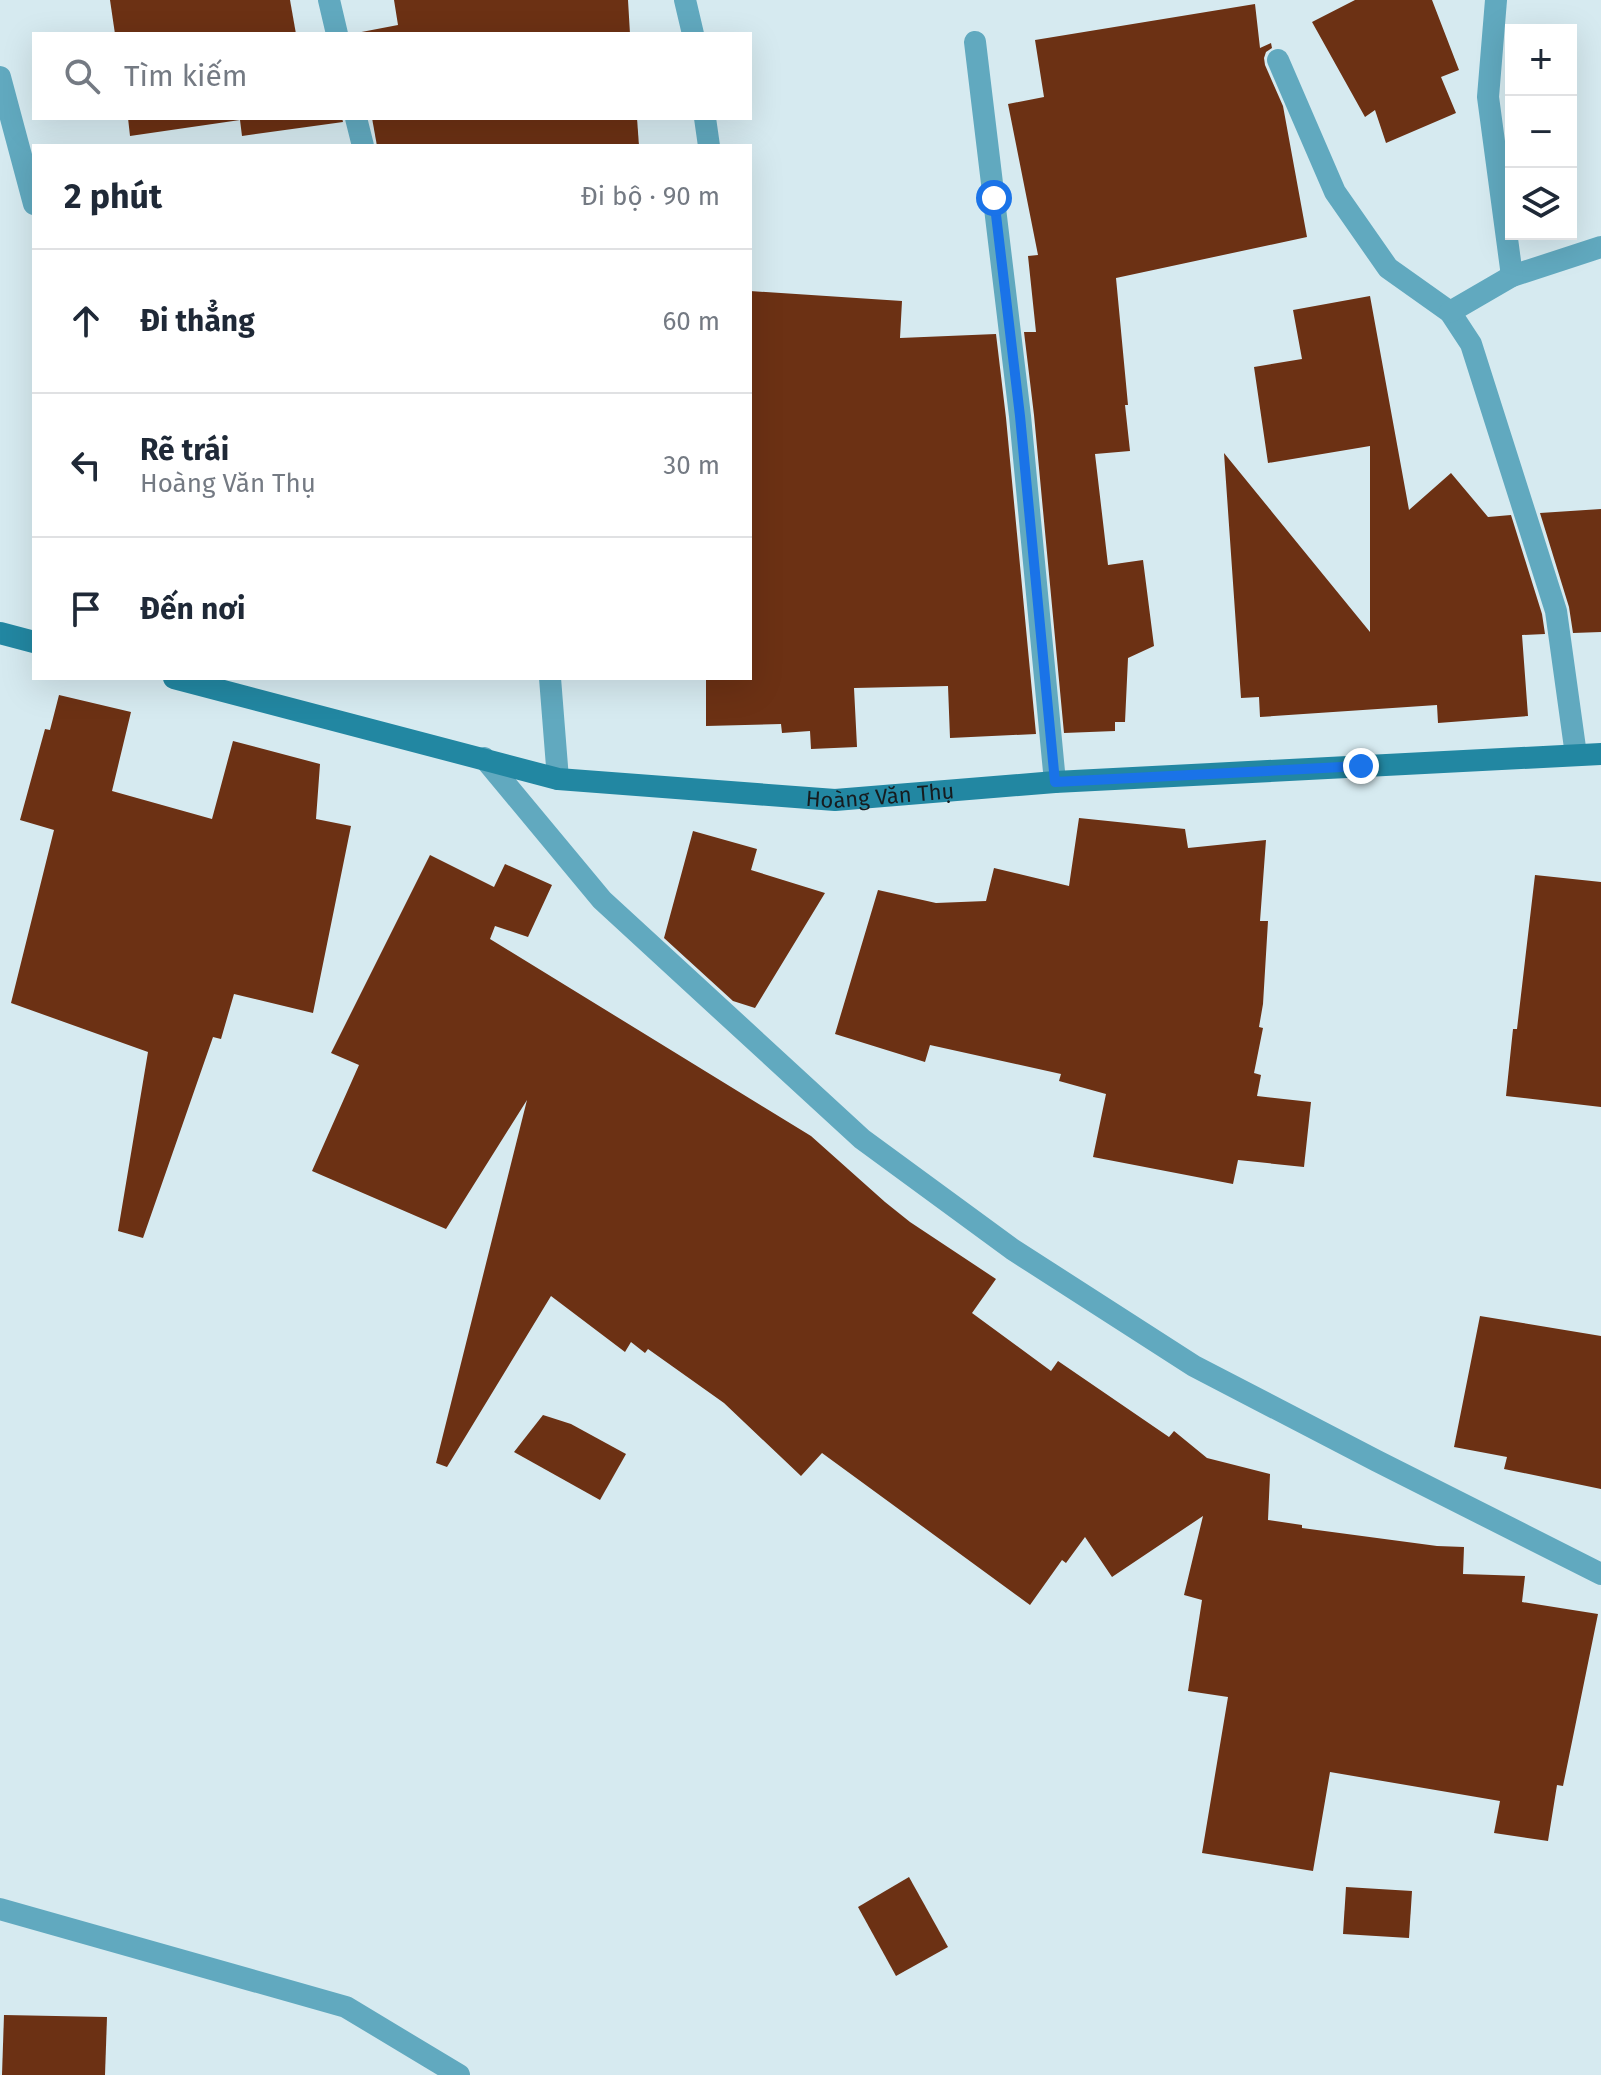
<!DOCTYPE html>
<html lang="vi">
<head>
<meta charset="utf-8">
<style>
	body { margin:0; font-family:"Fira Sans",sans-serif; background:#f6f6f7; color:#1f2937 }
	.controls { position:absolute; right:24px; top:24px; display:grid; overflow:hidden; border-radius:0px; box-shadow:0 8px 32px #0002 }
	.controls button { width:72px; height:72px; display:grid; place-items:center; padding:0; border:0; border-bottom:2px solid #e0e1e3; background:#fff; color:#1f2937; font:40px sans-serif }
	.stop { position:absolute; width:24px; height:24px; margin:-18px; border:6px solid #1a73e8; border-radius:50%; background:#fff }
	.stop.end { background:#1a73e8; border-color:#fff; box-shadow:0 2px 8px #0008 }
	.list { margin:0; padding:0; list-style:none }
	h2 { display:flex; justify-content:space-between; align-items:center; height:104px; margin:0; padding:0 32px; font-size:34px }
	h2 small { font-size:26px; font-weight:400; color:#747a83 }
	.list li { display:grid; grid-template-columns:52px 1fr auto; gap:24px; align-items:center; box-sizing:border-box; height:144px; padding:0 32px; border-top:2px solid #e0e1e3 }
	.list b { display:block; font-size:30px; white-space:nowrap }
	.list p { margin:0; font-size:26px; white-space:nowrap; color:#747a83 }
	.list em { font-size:26px; font-style:normal; color:#747a83 }
	.icon { flex:none; width:44px; height:44px; fill:none; stroke:currentColor; stroke-width:2; stroke-linecap:round; stroke-linejoin:round }
	.map { position:relative; flex:none; width:1601px; height:2075px; overflow:hidden }
	.search { position:absolute; background:#fff; box-shadow:0 8px 32px #0002; left:32px; top:32px; width:720px; height:88px; display:flex; align-items:center; gap:20px; box-sizing:border-box; padding:0 28px; border-radius:0px; color:#747a83; font-size:30px }
	.panel { position:absolute; background:#fff; box-shadow:0 8px 32px #0002; left:32px; top:144px; width:720px; height:536px; border-radius:0px }
	.map>svg:first-child { display:block }
</style>
</head>
<body>
<div class="map">
<svg width="1601" height="2075" viewBox="0 0 1601 2075">
	<rect width="100%" height="100%" fill="#d6eaf0"/>
	<g fill="#6c3114">
		<polygon points="110,0 290,0 296,34 115,34"/>
		<polygon points="394,0 628,0 630,34 351,34 398,25"/>
		<polygon points="1355,0 1432,0 1459,70 1441,77 1456,113 1386,143 1375,110 1365,117 1312,22"/>
		<polygon points="1255,4 1260,48 1271,43 1272,48 1266,52 1264,58 1265,65 1283,106 1307,237 1116,278 1128,405 1125,405 1130,451 1095,454 1108,565 1143,560 1154,646 1128,658 1125,722 1115,722 1115,731 1064,733 1034,415 1024,332 1036,332 1028,256 1038,255 1008,104 1044,97 1035,40"/>
		<polygon points="128,118 342,118 343,122 242,136 240,120 130,136"/>
		<polygon points="372,118 637,118 639,146 377,146"/>
		<polygon points="750,291 902,301 900,338 996,334 1006,418 1036,734 950,738 948,686 854,688 857,747 811,749 810,731 782,733 781,724 706,726 706,678 750,678"/>
		<polygon points="1370,296 1409,510 1451,473 1488,517 1511,515 1542,614 1545,634 1522,635 1528,716 1438,723 1437,705 1260,717 1259,697 1241,698 1224,453 1370,632 1370,446 1268,463 1254,367 1302,359 1293,310"/>
		<polygon points="1601,509 1601,632 1573,633 1569,607 1540,513"/>
		<polygon points="59,695 131,712 112,791 212,819 233,741 320,764 316,819 351,826 313,1013 234,994 221,1039 213,1037 143,1238 118,1231 148,1052 11,1003 54,830 20,820 45,729 50,730"/>
		<polygon points="1079,818 1185,829 1188,848 1266,840 1260,921 1268,921 1263,1004 1259,1027 1263,1028 1254,1073 1261,1075 1257,1096 1311,1102 1304,1167 1238,1160 1233,1184 1093,1157 1106,1094 1059,1081 1061,1074 930,1045 925,1062 835,1034 878,890 936,903 986,901 994,868 1069,886"/>
		<polygon points="693,831 757,849 751,870 825,893 755,1008 733,1001 664,938"/>
		<polygon points="430,855 494,887 505,864 552,885 528,937 495,926 490,939 811,1136 885,1202 910,1222 996,1279 972,1313 1051,1371 1058,1361 1169,1437 1174,1431 1207,1458 1270,1474 1268,1520 1302,1525 1302,1528 1437,1546 1464,1547 1463,1574 1525,1576 1522,1602 1598,1614 1563,1786 1557,1785 1548,1841 1494,1833 1500,1801 1330,1772 1313,1871 1202,1853 1228,1697 1188,1691 1202,1600 1184,1595 1203,1516 1112,1577 1085,1537 1066,1563 1062,1560 1030,1605 822,1453 801,1476 724,1403 648,1349 645,1353 631,1342 625,1352 551,1296 447,1467 436,1463 527,1100 446,1229 312,1171 359,1065 331,1053"/>
		<polygon points="1535,875 1601,882 1601,1107 1506,1096 1513,1029 1517,1029"/>
		<polygon points="1480,1316 1601,1336 1601,1489 1504,1469 1507,1457 1454,1447"/>
		<polygon points="543,1415 571,1424 626,1454 600,1500 514,1452"/>
		<polygon points="909,1877 948,1947 896,1976 858,1907"/>
		<polygon points="1346,1887 1412,1891 1409,1938 1343,1934"/>
		<polygon points="4,2015 107,2017 105,2075 2,2075"/>
	</g>
	<g fill="none" stroke-linecap="round" stroke-linejoin="round">
		<g stroke="#61a9bf" stroke-width="22">
			<polyline points="329,0 337,34"/>
			<polyline points="685,0 693,34"/>
			<polyline points="975,42 1020,416 1055,782"/>
			<polyline points="1278,60 1335,192 1388,268 1450,312 1471,344 1556,611 1576,755"/>
			<polyline points="0,77 34,204"/>
			<polyline points="356,118 363,146"/>
			<polyline points="705,118 709,146"/>
			<polyline points="1512,276 1601,247"/>
			<polyline points="1450,312 1512,276 1488,97 1496,0"/>
			<polyline points="550,678 558,779"/>
			<polyline points="484,758 602,900 862,1139 1012,1249 1194,1366 1377,1461 1601,1574"/>
			<polyline points="0,1909 346,2007 459,2075"/>
		</g>
		<g stroke="#2287a2" stroke-width="22">
			<polyline points="0,633 34,642"/>
			<path id="s1" d="M174 678 558 779 835 800 1055 782 1601 754"/>
		</g>
	</g>
	<g fill="none" stroke-linecap="round" stroke-linejoin="round">
		<polyline stroke="#1a73e8" stroke-width="10" points="994,198 1020,416 1055,782 1361,766"/>
	</g>
	<g text-anchor="middle" stroke-width="8" stroke-linejoin="round" paint-order="stroke">
		<g font-size="22" fill="#161c1f" stroke="#d6eaf0">
			<text dy="8" stroke="none"><textPath href="#s1" startOffset="720">Hoàng Văn Thụ</textPath></text>
		</g>
	</g>
</svg>
<div class="controls">
<button>+</button>
<button>−</button>
<button><svg class="icon" aria-label="layers" viewBox="0 0 24 24"><path d="M12 4l9 5-9 5-9-5zM3 14l9 5 9-5"/></svg></button>
</div>
<div class="stop" style="left:994px;top:198px"></div>
<div class="stop end" style="left:1361px;top:766px"></div>
<div class="search"><svg class="icon" aria-label="search" viewBox="0 0 24 24"><circle cx="10" cy="10" r="6"/><path d="M15 15l6 6"/></svg>Tìm kiếm</div>
<section class="panel">
<h2>2 phút<small>Đi bộ · 90 m</small></h2>
<ul class="list">
<li><svg class="icon" aria-label="ahead" viewBox="0 0 24 24"><path d="M12 20V5M6 11l6-6 6 6"/></svg><div><b>Đi thẳng</b></div><em>60 m</em></li>
<li><svg class="icon" aria-label="left" viewBox="0 0 24 24"><path d="M17 20v-9H6M10 6l-5 5 5 5"/></svg><div><b>Rẽ trái</b><p>Hoàng Văn Thụ</p></div><em>30 m</em></li>
<li><svg class="icon" aria-label="arrive" viewBox="0 0 24 24"><path d="M6 21V4h12l-3 4 3 4H6"/></svg><div><b>Đến nơi</b></div></li>
</ul>
</section>
</div>
</body>
</html>
